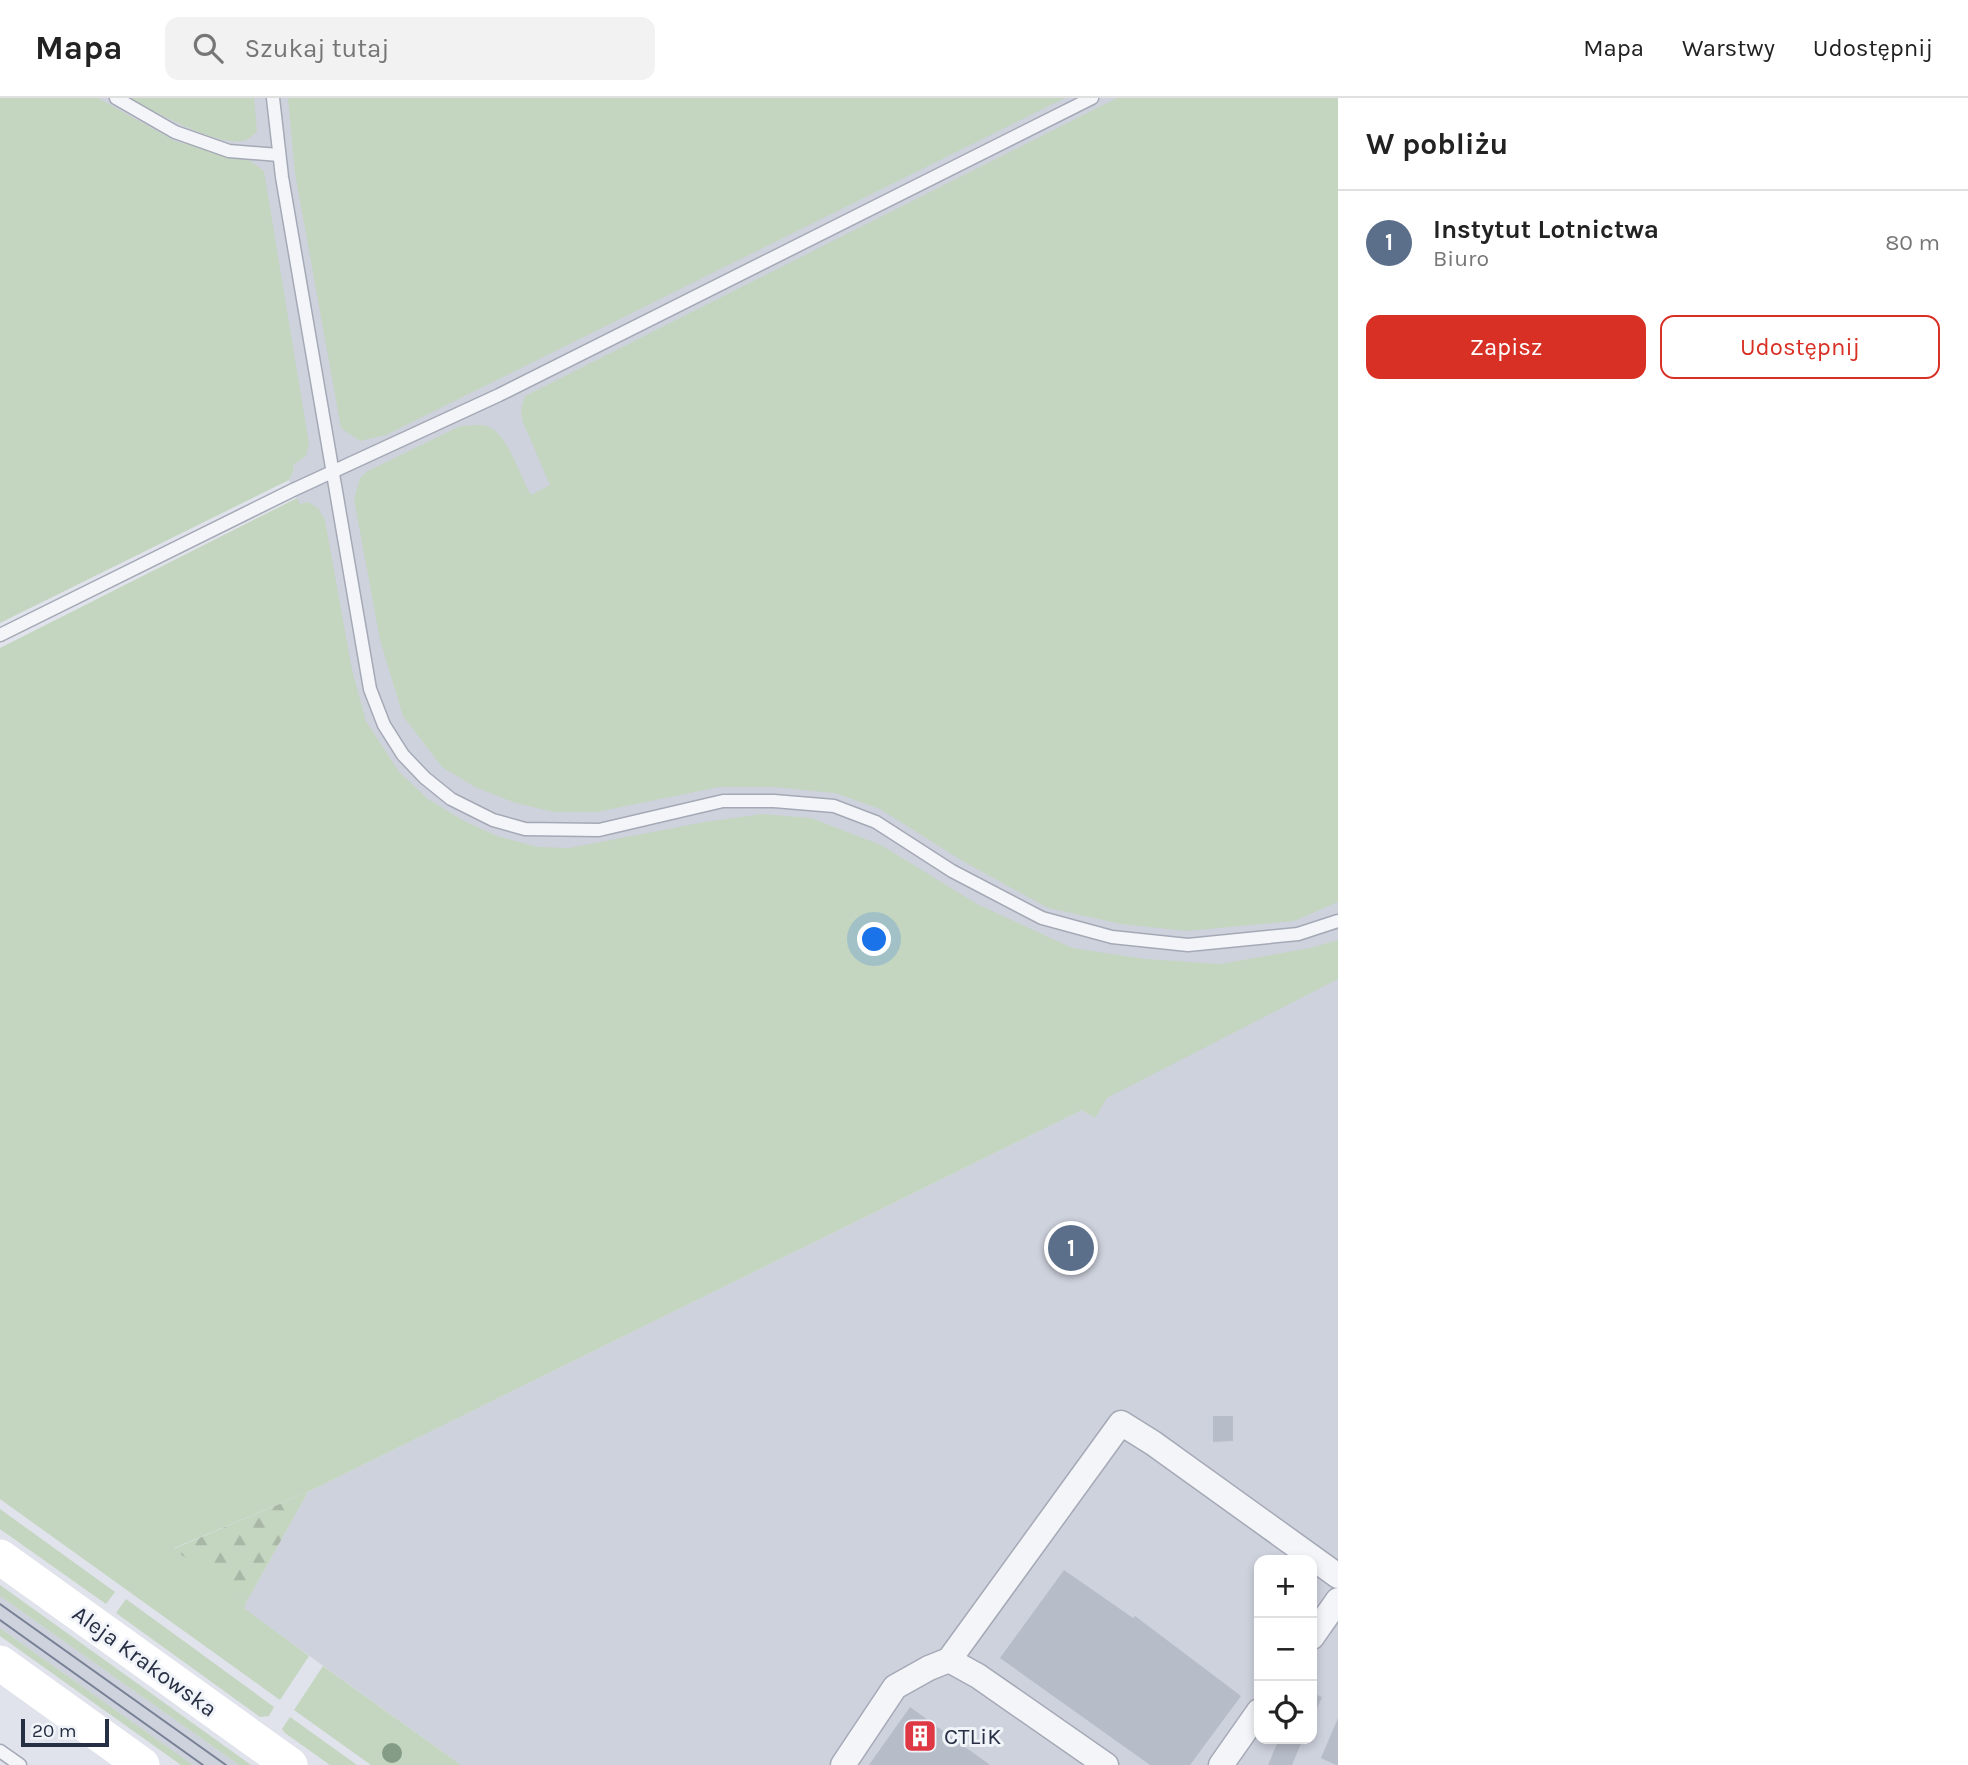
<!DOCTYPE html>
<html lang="pl">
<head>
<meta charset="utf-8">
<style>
	body { margin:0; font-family:Karla,sans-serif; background:#f2f2f2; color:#222 }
	.controls { position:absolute; right:21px; bottom:21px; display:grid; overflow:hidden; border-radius:14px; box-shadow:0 4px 10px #0003 }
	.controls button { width:63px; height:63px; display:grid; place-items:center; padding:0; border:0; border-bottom:2px solid #e0e0e0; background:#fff; color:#222; font:35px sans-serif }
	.scale { position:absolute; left:21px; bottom:18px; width:88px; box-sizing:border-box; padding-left:7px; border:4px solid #272f44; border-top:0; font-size:19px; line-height:24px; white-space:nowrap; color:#272f44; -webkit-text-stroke:5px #f0f3f8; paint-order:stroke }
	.you { position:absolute; left:875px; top:842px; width:24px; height:24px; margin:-18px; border:5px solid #fff; border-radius:50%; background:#1a73e8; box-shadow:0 0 0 10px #1a73e833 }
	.badge { display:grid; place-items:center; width:46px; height:46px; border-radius:50%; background:#d93025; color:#fff; font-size:23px; font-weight:700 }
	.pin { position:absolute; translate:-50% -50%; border:4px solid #fff; box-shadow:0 2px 7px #0006 }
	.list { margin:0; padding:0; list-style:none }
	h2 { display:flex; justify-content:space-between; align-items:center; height:91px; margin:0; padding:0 28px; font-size:30px }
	h2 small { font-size:23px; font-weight:400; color:#767676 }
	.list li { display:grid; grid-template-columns:46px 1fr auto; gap:21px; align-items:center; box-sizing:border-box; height:105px; padding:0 28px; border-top:2px solid #e0e0e0 }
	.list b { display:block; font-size:26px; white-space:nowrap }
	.list p { margin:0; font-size:23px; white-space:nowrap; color:#767676 }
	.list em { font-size:23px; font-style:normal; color:#767676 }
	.actions { display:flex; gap:14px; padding:21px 28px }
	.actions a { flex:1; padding:16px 0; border:2px solid #d93025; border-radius:14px; text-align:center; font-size:24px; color:#d93025 }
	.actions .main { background:#d93025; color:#fff }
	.icon { flex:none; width:38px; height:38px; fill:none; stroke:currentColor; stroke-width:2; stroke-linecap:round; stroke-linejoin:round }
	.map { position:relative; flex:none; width:1338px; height:1667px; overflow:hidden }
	header { display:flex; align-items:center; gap:42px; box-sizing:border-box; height:98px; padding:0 35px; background:#fff; border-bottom:2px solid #e0e0e0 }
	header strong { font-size:33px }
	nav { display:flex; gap:38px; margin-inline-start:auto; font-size:24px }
	.search { width:490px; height:63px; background:#f2f2f2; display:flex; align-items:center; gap:18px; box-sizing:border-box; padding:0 24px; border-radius:14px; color:#767676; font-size:26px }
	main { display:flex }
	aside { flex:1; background:#fff }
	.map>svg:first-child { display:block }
</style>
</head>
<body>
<header>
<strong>Mapa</strong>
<div class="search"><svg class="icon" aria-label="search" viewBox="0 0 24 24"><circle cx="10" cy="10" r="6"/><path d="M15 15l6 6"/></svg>Szukaj tutaj</div>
<nav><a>Mapa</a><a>Warstwy</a><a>Udostępnij</a></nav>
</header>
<main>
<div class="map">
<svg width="1338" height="1667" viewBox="0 0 1338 1667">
	<defs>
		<pattern id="forest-firs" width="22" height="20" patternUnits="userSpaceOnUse" patternTransform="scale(1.75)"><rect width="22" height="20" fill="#c4d5c0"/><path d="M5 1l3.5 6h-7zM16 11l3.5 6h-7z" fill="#a8b7a6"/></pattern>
	</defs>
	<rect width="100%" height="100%" fill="#e0e3eb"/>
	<g fill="#ced2dd" fill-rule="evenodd">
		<path d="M57 0H1338V1667H461L243 1510 308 1394 1082 1012 489 750 340 649 299 406 289 382 294 372 250 107ZM1259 1462H1312V1641H1259Z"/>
		<polygon points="0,1498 239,1667 193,1667 0,1530"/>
	</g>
	<g fill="#c4d5c0">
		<polygon points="0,0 98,0 175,43 250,63 264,73 309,346 306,358 293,367 294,372 289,382 0,525"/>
		<path d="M130 0H254L257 34C252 37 248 42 243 43 215 48 155 14 130 0Z"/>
		<polygon points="288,0 1065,0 386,337 360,343 341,330 295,75"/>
		<path d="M1117 0H1338V804L1294 823 1187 833 1121 826 1048 810 961 762 880 711 835 695 774 689H719L597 714H554L516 705 475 689 442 669 403 618 380 542 354 401 360 380 366 374 460 328C470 328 480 325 489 329 509 338 520 379 531 397L550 387 522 322 521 311 525 298Z"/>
		<polygon points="297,400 300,406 308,404 318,410 325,422 352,572 366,623 399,674 428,701 464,723 497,738 538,749 569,750 705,724 762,716 811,720 881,747 977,806 1072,850 1146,861 1221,866 1310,850 1338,842 1338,881 1107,1000 1095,1020 1082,1012 308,1394 174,1450 247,1503 244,1510 309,1558 280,1602 0,1401 0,550"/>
		<polygon points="0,1411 115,1494 106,1506 0,1431"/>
		<polygon points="0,1487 251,1667 239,1667 0,1498"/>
		<polygon points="126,1501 274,1609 269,1618 260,1619 116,1515"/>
		<polygon points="0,1530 193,1667 181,1667 0,1538"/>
		<polygon points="323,1568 461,1667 371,1667 294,1612"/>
		<polygon points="290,1619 357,1667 330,1667 285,1635 282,1631"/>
	</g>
	<polygon fill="url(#forest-firs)" points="308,1394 247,1503 173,1451"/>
	<g fill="#b7bcc9">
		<polygon points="1213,1318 1233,1318 1233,1343 1213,1344"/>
		<polygon points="1064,1472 1133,1520 1135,1518 1241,1598 1190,1667 1150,1667 1000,1560"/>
		<polygon points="1312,1595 1322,1599 1312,1622"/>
		<polygon points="910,1609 990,1667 869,1667"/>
		<polygon points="1338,1620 1338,1667 1336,1667 1321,1660"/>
		<polygon points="1279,1641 1303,1641 1292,1667 1268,1667"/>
	</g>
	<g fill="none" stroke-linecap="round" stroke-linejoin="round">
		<defs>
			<g id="lane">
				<polyline points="116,0 175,34 229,53 279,57"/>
				<polyline points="273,0 282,79 370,591 384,627 403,657 425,680 451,701 493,722 525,731 599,732 723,703 774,703 834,708 876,724 952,773 1042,820 1112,839 1188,847 1298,836 1338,823"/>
				<polyline points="0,537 293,392 499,297 1092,0"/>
				<polyline points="0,1653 20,1667"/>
			</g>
			<g id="street">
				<polyline points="1312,1539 1338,1502"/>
				<polyline points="949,1562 978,1578 1106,1667"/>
				<polyline points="843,1667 895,1589 929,1570 949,1562 1121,1325 1153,1345 1338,1478"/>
				<polyline points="1221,1667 1259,1613"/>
			</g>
		</defs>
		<use href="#lane" stroke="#a5a9b6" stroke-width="15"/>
		<use href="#street" stroke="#a5a9b6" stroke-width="27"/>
		<use href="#lane" stroke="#f3f5f8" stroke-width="12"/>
		<use href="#street" stroke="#f3f5f8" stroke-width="24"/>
		<g stroke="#fff" stroke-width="35">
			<polyline points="0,1459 290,1667"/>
			<polyline points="0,1565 142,1667"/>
		</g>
		<g stroke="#788196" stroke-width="2">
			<polyline points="0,1506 226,1667"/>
			<polyline points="0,1522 203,1667"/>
		</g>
	</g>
	<circle fill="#849c85" cx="392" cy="1655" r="10"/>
	<defs>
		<symbol id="building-square" viewBox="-11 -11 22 22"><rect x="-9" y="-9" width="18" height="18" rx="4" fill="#dd3844" stroke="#f0f3f8"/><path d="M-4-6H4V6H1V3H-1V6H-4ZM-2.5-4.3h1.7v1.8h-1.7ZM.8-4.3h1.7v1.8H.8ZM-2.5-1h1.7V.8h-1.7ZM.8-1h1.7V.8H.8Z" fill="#fff"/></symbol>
	</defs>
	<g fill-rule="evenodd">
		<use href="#building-square" x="901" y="1619" width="38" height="38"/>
	</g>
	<g text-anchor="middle" stroke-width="6" stroke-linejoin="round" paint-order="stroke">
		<g font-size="23" fill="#272f44" stroke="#f0f3f8">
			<text transform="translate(145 1563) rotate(36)" y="8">Aleja Krakowska</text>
		</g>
		<g font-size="23" fill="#272f44" stroke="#f0f3f8" text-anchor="start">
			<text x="944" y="1646">CTLiK</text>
		</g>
	</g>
</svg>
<div class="controls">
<button>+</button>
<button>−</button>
<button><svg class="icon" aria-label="locate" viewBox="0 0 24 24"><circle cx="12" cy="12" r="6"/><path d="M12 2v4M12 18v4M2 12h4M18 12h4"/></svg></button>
</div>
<div class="scale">20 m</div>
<div class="you"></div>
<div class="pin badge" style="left:1071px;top:1150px;background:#5c6f8a">1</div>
</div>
<aside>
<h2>W pobliżu<small></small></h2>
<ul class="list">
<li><span class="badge" style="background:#5c6f8a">1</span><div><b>Instytut Lotnictwa</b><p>Biuro</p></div><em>80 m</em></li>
</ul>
<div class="actions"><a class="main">Zapisz</a><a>Udostępnij</a></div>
</aside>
</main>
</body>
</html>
